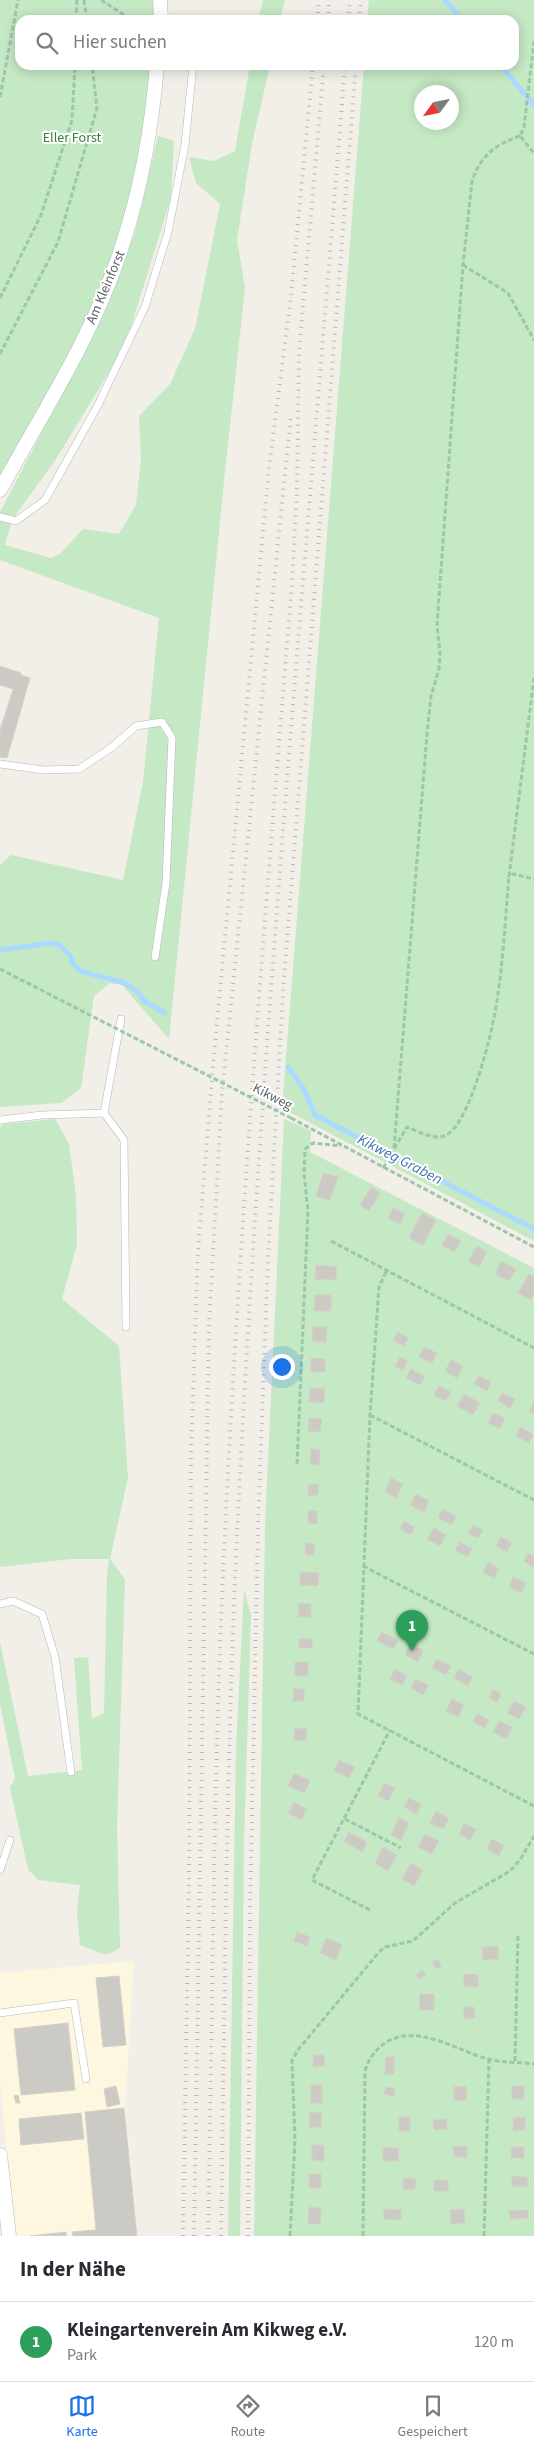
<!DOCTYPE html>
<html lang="de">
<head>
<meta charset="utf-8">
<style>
	body { margin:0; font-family:"Source Sans 3",sans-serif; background:#f2f2f3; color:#2b2b33 }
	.compass { position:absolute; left:414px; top:85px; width:45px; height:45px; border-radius:50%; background:#fff; box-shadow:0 2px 12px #0003; rotate:237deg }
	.you { position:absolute; left:281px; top:1366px; width:18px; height:18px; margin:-12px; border:4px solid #fff; border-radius:50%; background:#1a73e8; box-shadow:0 0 0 8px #1a73e833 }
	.badge { display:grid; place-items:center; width:32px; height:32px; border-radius:50%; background:#1a73e8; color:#fff; font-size:16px; font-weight:700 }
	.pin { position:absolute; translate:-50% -41px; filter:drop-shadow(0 1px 2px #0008) }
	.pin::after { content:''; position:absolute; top:26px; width:18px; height:15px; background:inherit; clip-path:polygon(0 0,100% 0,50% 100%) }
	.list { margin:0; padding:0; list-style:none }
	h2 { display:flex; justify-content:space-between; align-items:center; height:65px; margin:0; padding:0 20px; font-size:21px }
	h2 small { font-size:16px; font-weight:400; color:#7c7c81 }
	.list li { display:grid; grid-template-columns:32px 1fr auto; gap:15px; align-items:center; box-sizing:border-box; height:80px; padding:0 20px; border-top:1px solid #e1e1e2 }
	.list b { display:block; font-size:19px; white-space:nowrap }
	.list p { margin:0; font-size:16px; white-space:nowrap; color:#7c7c81 }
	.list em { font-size:16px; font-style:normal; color:#7c7c81 }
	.icon { flex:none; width:28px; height:28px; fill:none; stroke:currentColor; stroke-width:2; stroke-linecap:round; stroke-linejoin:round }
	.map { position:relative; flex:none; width:534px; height:2236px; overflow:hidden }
	.search { position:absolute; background:#fff; box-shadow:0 2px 12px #0003; left:15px; right:15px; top:15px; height:55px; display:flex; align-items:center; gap:12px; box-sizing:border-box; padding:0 18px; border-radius:15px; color:#7c7c81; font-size:19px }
	.sheet { height:145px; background:#fff }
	nav { display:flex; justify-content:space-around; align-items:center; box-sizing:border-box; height:70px; border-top:1px solid #e1e1e2; background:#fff; font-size:14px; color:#7c7c81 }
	nav a { display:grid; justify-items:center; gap:2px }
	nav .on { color:#1a73e8 }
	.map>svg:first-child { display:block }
</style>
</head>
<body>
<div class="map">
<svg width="534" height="2236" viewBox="0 0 534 2236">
	<rect width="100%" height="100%" fill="#f1efe8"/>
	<polygon fill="#fef7e0" points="134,1961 125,2108 138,2236 14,2236 0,2079 0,1973"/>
	<g fill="#c5e8c5" fill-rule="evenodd">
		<polygon points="0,0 154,0 155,20 20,20 20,65 154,65 138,179 98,300 0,483"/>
		<polygon points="263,0 285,0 280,20 258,20"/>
		<path d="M369 0H534V1241L282 1108 364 65H514V20H367ZM422 92H452V122H422Z"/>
		<polygon points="250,65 270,65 252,144 237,240 245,288 224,481 169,1039 122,985 110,983 94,996 81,1088 61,1103 0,1107 0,865 11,855 123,880 143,782 159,618 0,560 0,512 103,316 135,233 158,136 174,141 171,198 125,346 56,459 12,520 5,545 51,558 60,554 83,529 119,534 136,505 141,460 139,416 170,384 195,329 220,204 196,183 189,157 214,161 235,151"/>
		<polygon points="55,1119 69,1144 76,1196 77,1244 62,1299 119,1346 128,1478 110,1559 125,1579 117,1826 120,1948 106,1955 80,1945 77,1912 80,1885 38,1880 28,1869 10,1788 15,1778 0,1704 0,1642 28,1776 82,1770 74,1658 88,1657 92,1719 104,1713 107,1575 109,1559 71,1559 0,1567 0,1127 4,1124"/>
		<polygon points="284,1119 311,1131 310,1152 534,1268 534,2236 254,2236 265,1526"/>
		<polygon points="244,1589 251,1615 244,1842 240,2236 228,2236 236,1749"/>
	</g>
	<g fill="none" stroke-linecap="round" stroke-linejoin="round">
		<g stroke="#aadaff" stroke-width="5">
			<polyline points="445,0 462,20"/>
			<polyline points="500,65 534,105"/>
			<polyline points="0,950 50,943 59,945 70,955 73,964 80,971 125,983 138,992 144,1001 165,1013"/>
			<polyline points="288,1067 304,1089 315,1115 534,1229"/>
		</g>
	</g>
	<g fill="#cccac5" stroke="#d6d1c6">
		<polygon points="235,65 249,65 248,68"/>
		<polygon points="0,666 21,673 13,689 0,685"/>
		<polygon points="18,674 30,678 7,758 0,757 0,730"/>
		<polygon points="323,1173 338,1177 330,1200 316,1196"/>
		<polygon points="371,1187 380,1193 369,1211 360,1205"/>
		<polygon points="393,1208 405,1214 400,1224 388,1218"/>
		<polygon points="422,1213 436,1220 423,1245 409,1238"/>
		<polygon points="448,1234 461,1241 454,1252 442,1245"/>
		<polygon points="477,1246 487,1252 479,1267 468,1261"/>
		<polygon points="501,1261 516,1269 509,1281 495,1274"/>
		<polygon points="316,1265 337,1267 336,1280 315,1279"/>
		<polygon points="529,1274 534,1277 534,1294 531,1300 518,1293"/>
		<polygon points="315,1295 331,1295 331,1311 314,1311"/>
		<polygon points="313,1326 327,1327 326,1342 312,1341"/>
		<polygon points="398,1332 408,1338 404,1346 393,1340"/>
		<polygon points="424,1347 437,1353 432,1363 419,1357"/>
		<polygon points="400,1357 408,1361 403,1370 395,1366"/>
		<polygon points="311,1358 325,1359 325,1372 311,1372"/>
		<polygon points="451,1360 463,1366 457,1378 445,1371"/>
		<polygon points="411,1369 425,1377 420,1385 406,1378"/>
		<polygon points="479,1376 491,1382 487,1391 474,1384"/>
		<polygon points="439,1386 451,1392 446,1401 434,1395"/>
		<polygon points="310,1388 325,1389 324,1403 309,1402"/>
		<polygon points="502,1393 515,1399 510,1408 498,1401"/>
		<polygon points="464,1394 480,1403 473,1415 457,1406"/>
		<polygon points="533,1403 534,1403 534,1414 529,1412"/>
		<polygon points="493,1413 505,1418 500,1429 488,1423"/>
		<polygon points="309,1418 322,1419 320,1432 308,1431"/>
		<polygon points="520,1427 533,1434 529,1443 516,1436"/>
		<polygon points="311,1449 320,1450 319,1465 310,1464"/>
		<polygon points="391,1478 403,1484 396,1498 385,1492"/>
		<polygon points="318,1484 318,1495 308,1496 308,1485"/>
		<polygon points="416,1494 429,1501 424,1512 410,1505"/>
		<polygon points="442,1509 456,1516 452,1525 438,1518"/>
		<polygon points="308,1511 317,1511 317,1524 308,1523"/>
		<polygon points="404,1521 415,1527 411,1535 400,1529"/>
		<polygon points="473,1525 483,1530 478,1538 468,1533"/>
		<polygon points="434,1528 446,1535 440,1546 427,1539"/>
		<polygon points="501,1537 512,1543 507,1552 496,1546"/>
		<polygon points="460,1542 472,1549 467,1557 455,1550"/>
		<polygon points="305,1543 315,1544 314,1555 305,1555"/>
		<polygon points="528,1553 534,1556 533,1567 524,1561"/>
		<polygon points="488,1562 499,1569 494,1578 483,1572"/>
		<polygon points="300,1572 319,1573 318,1586 300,1585"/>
		<polygon points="513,1577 526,1583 521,1593 509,1587"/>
		<polygon points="299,1603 311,1604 311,1617 298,1617"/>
		<polygon points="381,1632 398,1640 394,1649 377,1641"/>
		<rect x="299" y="1639" width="13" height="9"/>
		<polygon points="410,1644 423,1650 418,1662 405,1655"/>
		<polygon points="437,1659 451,1666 446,1675 432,1668"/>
		<rect x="295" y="1662" width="13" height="14"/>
		<polygon points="395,1669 407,1676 402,1685 390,1679"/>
		<polygon points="459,1669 472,1677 468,1686 454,1678"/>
		<polygon points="416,1679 428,1685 423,1695 411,1688"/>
		<polygon points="294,1688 304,1689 304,1701 293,1701"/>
		<polygon points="493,1689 501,1694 497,1702 489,1698"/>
		<polygon points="452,1699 464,1705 458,1717 446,1711"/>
		<polygon points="514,1701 526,1707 519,1719 507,1713"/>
		<polygon points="477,1714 489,1720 485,1728 473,1722"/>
		<polygon points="499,1721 512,1727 506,1739 493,1732"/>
		<polygon points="295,1728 307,1729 306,1741 294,1740"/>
		<polygon points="339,1760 355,1767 349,1778 334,1771"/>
		<polygon points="294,1773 310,1781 304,1793 288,1786"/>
		<polygon points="385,1783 395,1788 388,1801 378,1796"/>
		<polygon points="409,1798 421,1804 417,1814 404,1807"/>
		<polygon points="294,1802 307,1809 301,1820 288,1813"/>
		<polygon points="436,1811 449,1818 443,1829 430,1823"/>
		<polygon points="399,1818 409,1823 401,1840 391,1835"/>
		<polygon points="464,1823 476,1829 470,1840 459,1834"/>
		<polygon points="349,1832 367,1842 362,1852 344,1841"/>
		<polygon points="425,1834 439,1841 432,1854 418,1847"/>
		<polygon points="492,1839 504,1845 499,1856 487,1849"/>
		<polygon points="383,1847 397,1855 388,1871 375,1863"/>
		<polygon points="411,1863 423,1870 414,1886 402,1879"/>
		<polygon points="297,1932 310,1937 307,1946 294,1941"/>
		<polygon points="326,1938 342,1945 336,1960 320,1953"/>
		<polygon points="498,1946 498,1959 483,1960 482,1947"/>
		<polygon points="437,1959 442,1966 437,1969 432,1963"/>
		<polygon points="422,1970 426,1975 419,1979 416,1975"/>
		<polygon points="464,1974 478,1975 478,1987 464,1986"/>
		<polygon points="119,1976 126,2045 103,2047 96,1978"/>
		<polygon points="420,1994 434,1994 434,2010 419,2010"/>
		<polygon points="464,2007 474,2007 475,2018 464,2019"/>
		<polygon points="68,2023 75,2090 21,2095 14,2029"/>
		<polygon points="313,2055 324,2055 325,2066 313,2067"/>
		<polygon points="386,2057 394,2057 394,2074 385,2074"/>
		<rect x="311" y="2085" width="11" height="18"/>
		<polygon points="116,2086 120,2104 107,2107 104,2089"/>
		<polygon points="466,2086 467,2100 454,2101 454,2087"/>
		<rect x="512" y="2086" width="12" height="13"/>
		<polygon points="386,2087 395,2088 394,2096 384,2094"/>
		<polygon points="18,2095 20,2103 16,2103 14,2096"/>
		<polygon points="124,2108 137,2236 73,2236 72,2232 96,2230 85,2112"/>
		<polygon points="310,2112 322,2113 321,2127 309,2127"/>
		<polygon points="81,2113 84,2139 21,2145 19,2119"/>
		<rect x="399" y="2117" width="11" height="14"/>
		<polygon points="525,2117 525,2130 513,2131 513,2118"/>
		<polygon points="446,2119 447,2129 434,2130 433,2120"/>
		<polygon points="312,2145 324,2145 324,2161 312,2160"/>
		<polygon points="467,2146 467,2157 454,2157 453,2147"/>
		<polygon points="383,2147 399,2148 398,2161 383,2161"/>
		<rect x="511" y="2147" width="13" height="11"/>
		<rect x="309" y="2174" width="12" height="14"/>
		<polygon points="512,2176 528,2177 527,2187 512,2186"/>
		<polygon points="403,2178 416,2179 415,2189 403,2189"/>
		<rect x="434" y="2180" width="14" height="11"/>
		<polygon points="309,2207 321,2208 320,2224 308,2224"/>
		<polygon points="384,2209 401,2210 401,2220 384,2219"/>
		<polygon points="464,2209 465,2223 451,2224 450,2210"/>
		<polygon points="528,2210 528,2218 510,2219 509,2211"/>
		<polygon points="66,2232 67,2236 30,2236"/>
	</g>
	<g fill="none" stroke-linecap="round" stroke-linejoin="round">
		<defs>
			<g id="service">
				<polyline points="0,517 16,521 45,500 97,407 145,307 168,232 185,145 193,65"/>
				<polyline points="0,764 44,770 79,769 111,748 136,726 162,722 172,738 166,883 155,957"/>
				<polyline points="104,1113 124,1140 126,1327"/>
				<polyline points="0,1120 42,1115 104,1113 121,1019"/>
				<polyline points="0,1604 13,1601 42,1614 55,1657 71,1772"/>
				<polyline points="0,1870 10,1840"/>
				<polyline points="0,2013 74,2003 86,2079"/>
			</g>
			<g id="minor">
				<polyline points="160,0 161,20"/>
				<path d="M0 490C44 410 96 331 123 243 142 185 152 126 157 65"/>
				<polyline points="0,2155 9,2236"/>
			</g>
		</defs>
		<use href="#service" stroke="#b5b8bc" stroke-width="8"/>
		<use href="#minor" stroke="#b5b8bc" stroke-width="15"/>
		<g stroke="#9cc7a9" stroke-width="3" stroke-dasharray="5 2.5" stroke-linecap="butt">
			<polyline points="84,0 87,20"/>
			<polyline points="101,0 132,20"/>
			<polyline points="76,20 77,0"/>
			<polyline points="534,41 524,127 520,136 534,153"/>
			<polyline points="0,97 18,0"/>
			<polyline points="463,265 508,293 534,340"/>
			<polyline points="0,298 41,215 72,120 75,65"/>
			<polyline points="0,354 58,242 97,108 92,65"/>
			<polyline points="534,678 509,876 513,874 534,879"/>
			<polyline points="291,1118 534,1247"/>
			<path d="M394 1148 427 734 431 696 439 669 440 654 437 625 463 265 472 181C480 156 496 144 520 136"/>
			<path d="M383 1168 407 1127C418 1131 433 1140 444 1136 468 1129 491 1037 495 1012 503 968 505 921 509 876"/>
			<polyline points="331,1241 534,1348"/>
			<polyline points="386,1272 379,1287 370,1415 358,1714 534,1806"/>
			<polyline points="370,1415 534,1500"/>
			<polyline points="297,1464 308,1210 304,1174 305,1149 313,1143 341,1146"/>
			<polyline points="363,1566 534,1654"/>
			<polyline points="345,1819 401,1848"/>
			<polyline points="370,1910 312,1880 390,1730"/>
			<polyline points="515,2061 518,1935"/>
			<polyline points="290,2236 295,2140 292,2061 297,2051 379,1952 385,1947 413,1941 455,1903 510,1871 520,1860 534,1836"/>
			<path d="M363 2236 365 2072C367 2062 373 2053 381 2046 413 2020 455 2050 488 2059 502 2063 519 2062 534 2064"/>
			<polyline points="484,2236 489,2059"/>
		</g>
		<use href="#service" stroke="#fff" stroke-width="7"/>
		<use href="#minor" stroke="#fff" stroke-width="14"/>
		<g stroke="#b6b7b8" stroke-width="4" stroke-dasharray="1 6" stroke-linecap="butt">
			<polyline points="317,20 319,0"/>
			<polyline points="328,20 329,0"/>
			<polyline points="348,20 350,0"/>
			<polyline points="359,20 361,0"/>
			<polyline points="183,2236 189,1880 191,1451 198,1250 214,1054 269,468 291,296 313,65"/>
			<polyline points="194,2236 209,1324 222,1093 291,415"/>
			<path d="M208 2236C212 2039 213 1842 220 1646 234 1291 263 937 292 584L297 487 299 352 324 65"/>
			<path d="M221 2236C225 1996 226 1755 238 1515 262 1031 307 548 345 65"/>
			<polyline points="248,2236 250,1910 258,1527 268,1258 283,992 356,65"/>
		</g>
		<polyline stroke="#9cc7a9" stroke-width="3" stroke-dasharray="5 2.5" stroke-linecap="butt" points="0,969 291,1118"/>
	</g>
	<g text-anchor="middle" stroke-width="4" stroke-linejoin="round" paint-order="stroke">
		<g font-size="14" fill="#348238" stroke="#fff">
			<text x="72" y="142">Eller Forst</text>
		</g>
		<g font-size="14" fill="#5f6368" stroke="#fff">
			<text transform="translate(105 287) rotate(-67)" y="5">Am Kleinforst</text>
			<text transform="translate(273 1096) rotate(27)" y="5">Kikweg</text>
		</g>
		<g font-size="15" font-style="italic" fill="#4174aa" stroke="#fff">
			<text transform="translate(400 1159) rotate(27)" y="5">Kikweg Graben</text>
		</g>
	</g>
</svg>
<svg class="compass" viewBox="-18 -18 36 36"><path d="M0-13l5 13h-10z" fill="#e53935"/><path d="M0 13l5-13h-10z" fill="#7c7c81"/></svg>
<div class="you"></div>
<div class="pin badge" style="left:412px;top:1651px;background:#2e9e5b">1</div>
<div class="search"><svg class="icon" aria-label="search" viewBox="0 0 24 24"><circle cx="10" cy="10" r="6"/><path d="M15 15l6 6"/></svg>Hier suchen</div>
</div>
<section class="sheet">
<h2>In der Nähe<small></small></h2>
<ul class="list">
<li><span class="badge" style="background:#2e9e5b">1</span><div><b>Kleingartenverein Am Kikweg e.V.</b><p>Park</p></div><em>120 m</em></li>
</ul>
</section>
<nav>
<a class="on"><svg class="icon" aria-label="map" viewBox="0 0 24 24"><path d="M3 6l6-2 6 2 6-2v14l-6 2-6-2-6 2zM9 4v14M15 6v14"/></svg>Karte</a>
<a><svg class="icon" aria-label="directions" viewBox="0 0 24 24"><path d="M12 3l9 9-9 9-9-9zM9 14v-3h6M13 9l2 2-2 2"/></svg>Route</a>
<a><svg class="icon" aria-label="saved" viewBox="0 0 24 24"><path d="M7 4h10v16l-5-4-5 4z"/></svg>Gespeichert</a>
</nav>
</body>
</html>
